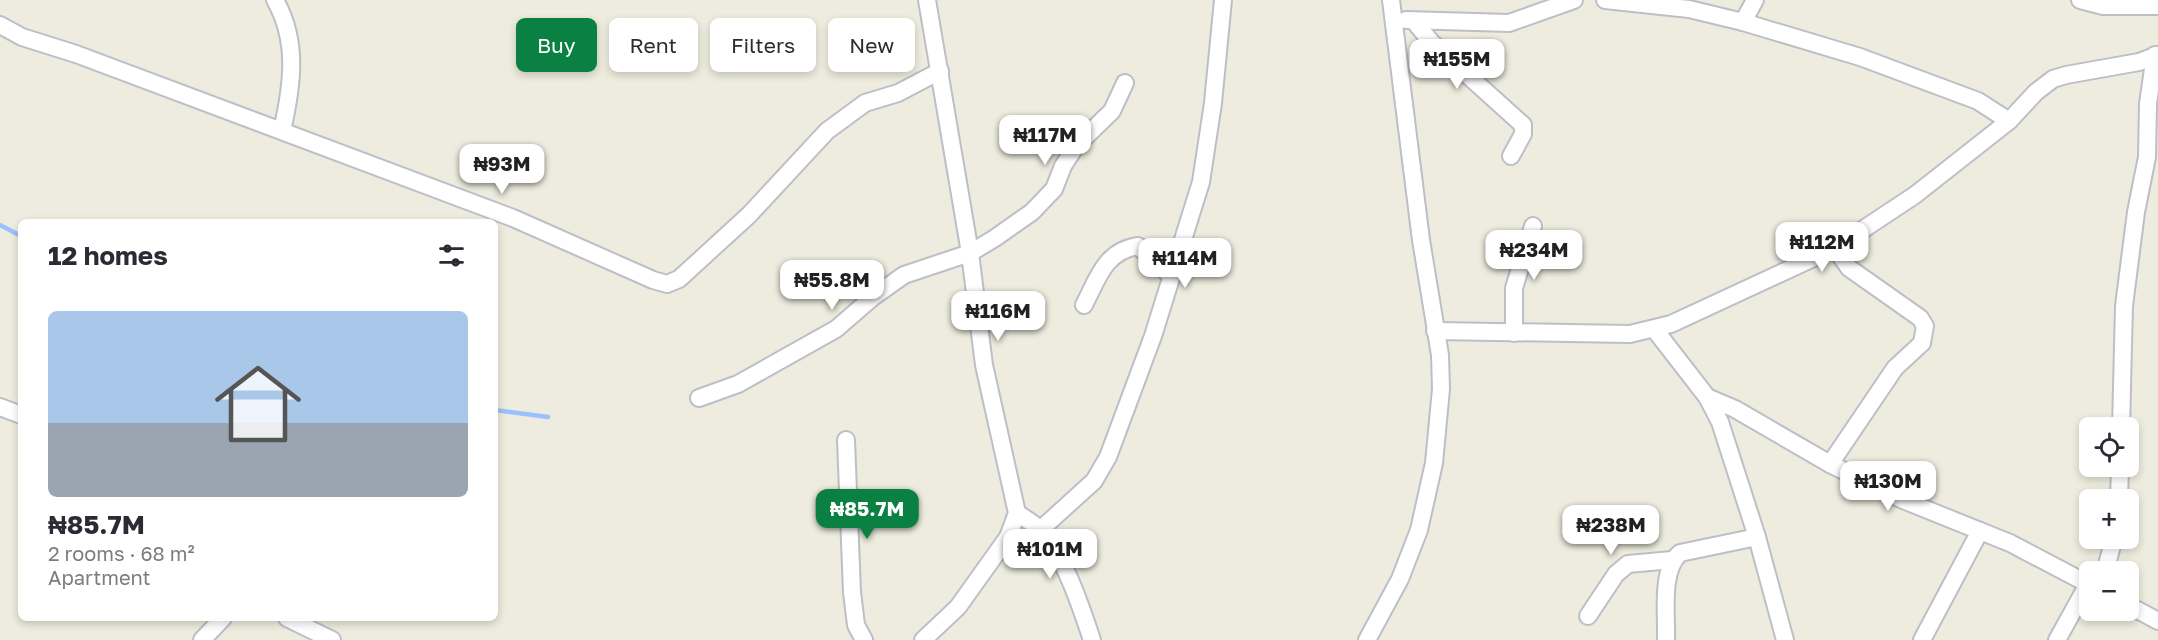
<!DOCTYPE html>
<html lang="en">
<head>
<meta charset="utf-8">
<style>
  :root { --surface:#fff; --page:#f7f7f7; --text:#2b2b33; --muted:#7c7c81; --line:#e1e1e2; --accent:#0b8043 }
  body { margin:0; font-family:"Golos Text",sans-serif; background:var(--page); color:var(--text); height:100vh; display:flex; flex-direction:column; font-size:22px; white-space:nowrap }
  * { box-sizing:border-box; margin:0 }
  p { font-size:20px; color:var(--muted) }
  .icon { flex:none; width:33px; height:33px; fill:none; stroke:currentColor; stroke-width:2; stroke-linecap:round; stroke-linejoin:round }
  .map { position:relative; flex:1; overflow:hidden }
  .panel { position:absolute; left:18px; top:219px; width:480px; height:402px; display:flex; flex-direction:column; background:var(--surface); border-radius:9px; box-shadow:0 3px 9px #0003 }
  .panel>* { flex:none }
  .top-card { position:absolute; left:516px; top:18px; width:570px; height:54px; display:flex; gap:12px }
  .buttons { position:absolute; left:2079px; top:417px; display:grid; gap:12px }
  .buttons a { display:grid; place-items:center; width:60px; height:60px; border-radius:9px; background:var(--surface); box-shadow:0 3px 9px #0003; font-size:30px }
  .price { position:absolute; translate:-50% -51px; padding:0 14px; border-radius:12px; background:#fff; color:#222; font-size:20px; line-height:39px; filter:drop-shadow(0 2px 3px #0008) }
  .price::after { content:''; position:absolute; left:50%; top:36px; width:18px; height:14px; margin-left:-9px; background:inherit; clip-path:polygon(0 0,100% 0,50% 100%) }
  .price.on { background:var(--accent); color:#fff }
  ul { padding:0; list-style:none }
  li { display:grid; align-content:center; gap:12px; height:318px; padding:0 30px }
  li+li { border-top:2px solid var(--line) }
  li span { display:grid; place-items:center; height:186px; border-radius:9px; color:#555 }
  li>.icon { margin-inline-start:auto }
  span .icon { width:108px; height:108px; fill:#fffc; stroke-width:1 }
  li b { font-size:26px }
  h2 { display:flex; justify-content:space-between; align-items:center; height:72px; padding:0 30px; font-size:26px }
  .chip { padding:0 21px; border-radius:9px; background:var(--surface); box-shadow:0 3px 9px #0003; font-size:21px; line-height:54px }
  .chip.on { background:var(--accent); color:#fff }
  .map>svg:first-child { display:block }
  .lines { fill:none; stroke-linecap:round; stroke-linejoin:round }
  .stream { stroke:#9bc0ff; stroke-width:4.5 }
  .minor-casing { stroke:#bdbfc7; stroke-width:20 }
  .minor { stroke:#fff; stroke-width:16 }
</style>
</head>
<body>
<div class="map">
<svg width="2158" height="640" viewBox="0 0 2158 640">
  <rect width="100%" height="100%" fill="#edecde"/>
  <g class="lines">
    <!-- stream -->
    <g class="stream">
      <polyline points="0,225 21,236"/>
      <polyline points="495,410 548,417"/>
    </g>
    <!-- minor casing -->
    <g class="minor-casing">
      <g id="minor">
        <path d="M 275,0 C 299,42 292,86 282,131"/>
        <polyline points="1605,0 1689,9 1743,22 1860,57 1978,101 2009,121"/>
        <polyline points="2080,0 2103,6 2158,6"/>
        <polyline points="1406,20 1509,23 1574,0"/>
        <polyline points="1414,21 1432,43 1523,125 1523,134 1511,156"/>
        <polyline points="1743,22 1755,0"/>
        <polyline points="0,25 22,37 76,54 513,218 653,280 667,284 679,279 749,215 827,131 865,103 898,93 940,71"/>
        <path d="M 1084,305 C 1098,278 1105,251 1138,246 L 1171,276"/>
        <polyline points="1655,330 1707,397 1720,422 1757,537 1785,640"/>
        <polyline points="1435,331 1630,334 1671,324 1835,248 1915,195 2009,121 2036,92 2053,79 2066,75 2139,62 2158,55"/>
        <polyline points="1514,333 1514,288 1533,226"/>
        <polyline points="1707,397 1735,409 1830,464 1903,500 2010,543 2090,585"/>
        <polyline points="699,398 738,384 836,329 873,297 904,275 970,253 995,238 1032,212 1054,189 1063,166 1076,146 1112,111 1125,83"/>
        <polyline points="0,407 21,415"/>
        <polyline points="2121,428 2124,306 2136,212 2147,157 2148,104 2155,55"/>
        <polyline points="846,440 852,592 856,625 864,640"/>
        <polyline points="1830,464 1895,368 1922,343 1925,326 1920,318 1849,268 1835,248"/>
        <polyline points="2119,500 2120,466"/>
        <path d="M 1017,513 C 1024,518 1034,523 1040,530 C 1064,555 1081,607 1092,640"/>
        <polyline points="1040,530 1094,481 1108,457 1153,336 1201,182 1213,103 1223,0"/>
        <polyline points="2105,572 2114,538"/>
        <polyline points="2128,605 2158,621"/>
        <polyline points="1588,616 1616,574 1628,564 1672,560"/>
        <polyline points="287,618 332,640"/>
        <polyline points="202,640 223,618"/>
        <polyline points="923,640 958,607 1008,537 1017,513 984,365 970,253 927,0"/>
        <polyline points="1367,640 1400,579 1419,530 1434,463 1441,389 1440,355 1421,240 1391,0"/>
        <path d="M 1666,640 C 1667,614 1660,571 1680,553 L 1757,537"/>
        <polyline points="1922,640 1980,531"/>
        <polyline points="2057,640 2088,584"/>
      </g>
    </g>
    <!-- minor -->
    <use href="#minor" class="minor"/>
  </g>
</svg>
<div class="buttons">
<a><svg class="icon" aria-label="locate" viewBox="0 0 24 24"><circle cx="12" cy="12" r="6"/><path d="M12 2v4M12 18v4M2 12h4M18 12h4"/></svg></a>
<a>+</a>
<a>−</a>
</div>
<b class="price" style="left:1457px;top:90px">₦155M</b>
<b class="price" style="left:1045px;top:166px">₦117M</b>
<b class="price" style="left:502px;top:195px">₦93M</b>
<b class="price" style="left:1822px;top:273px">₦112M</b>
<b class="price" style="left:1534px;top:281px">₦234M</b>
<b class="price" style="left:1185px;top:289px">₦114M</b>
<b class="price" style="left:832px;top:311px">₦55.8M</b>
<b class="price" style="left:998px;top:342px">₦116M</b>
<b class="price" style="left:1888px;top:512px">₦130M</b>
<b class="price on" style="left:867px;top:540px">₦85.7M</b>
<b class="price" style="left:1611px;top:556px">₦238M</b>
<b class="price" style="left:1050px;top:580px">₦101M</b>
<div class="top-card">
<a class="chip on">Buy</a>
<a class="chip">Rent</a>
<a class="chip">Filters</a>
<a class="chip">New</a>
</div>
<section class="panel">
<h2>12 homes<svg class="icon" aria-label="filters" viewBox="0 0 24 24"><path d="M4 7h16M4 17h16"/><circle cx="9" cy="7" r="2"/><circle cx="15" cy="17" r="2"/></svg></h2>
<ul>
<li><span style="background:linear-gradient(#a9c7e8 60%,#9aa5b1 0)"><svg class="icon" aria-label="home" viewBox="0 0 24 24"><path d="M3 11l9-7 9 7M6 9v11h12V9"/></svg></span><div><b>₦85.7M</b><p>2 rooms · 68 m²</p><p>Apartment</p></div></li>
</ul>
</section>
</div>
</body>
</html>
